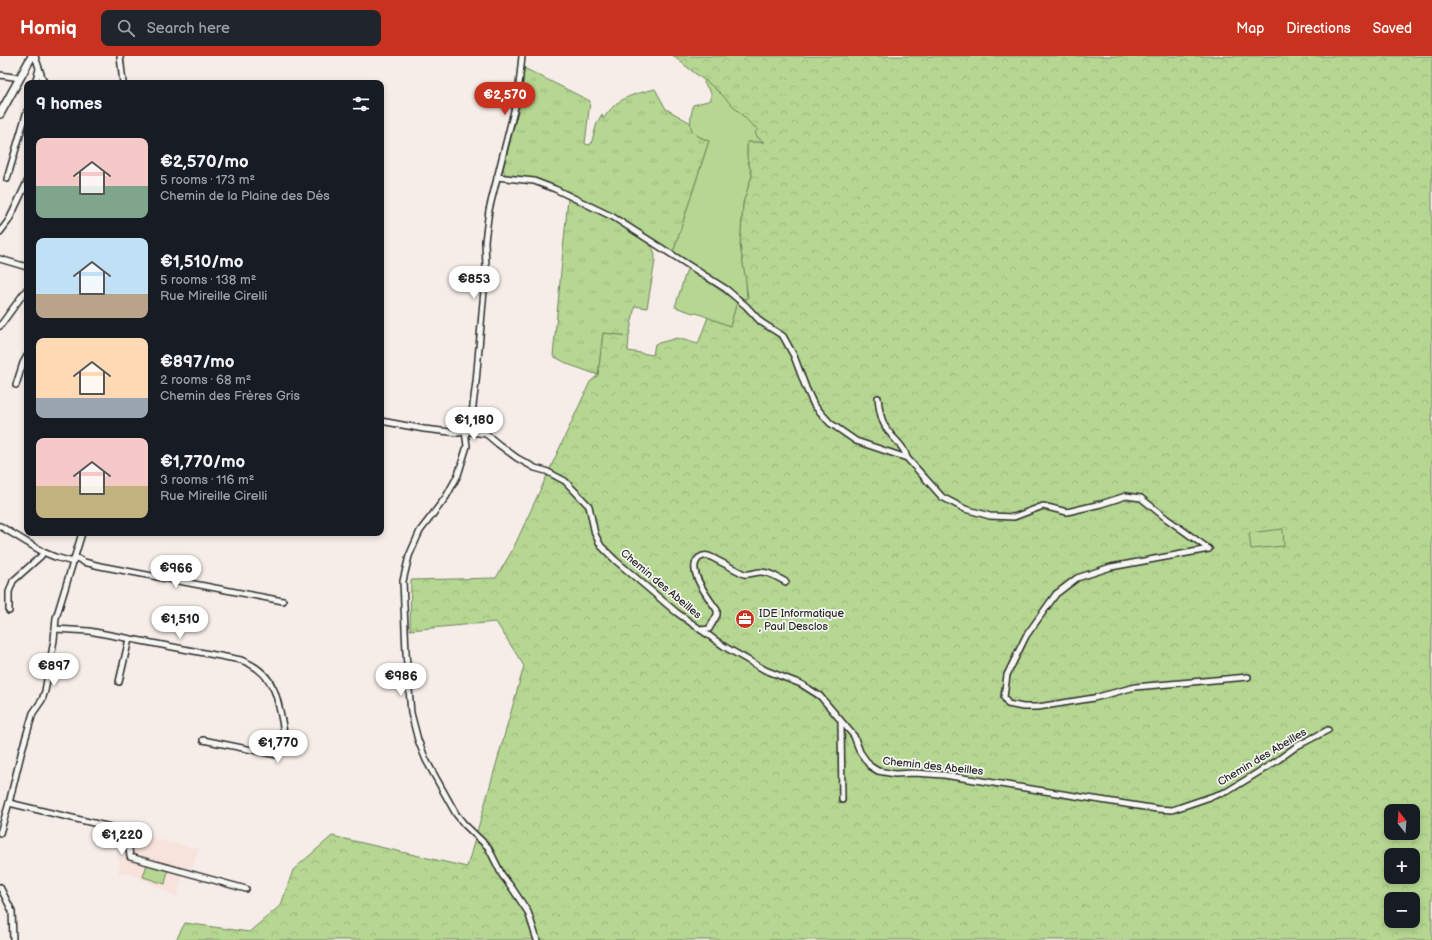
<!DOCTYPE html>
<html lang="en">
<head>
<meta charset="utf-8">
<style>
  :root { --surface:#171b24; --page:#20242c; --text:#f1f3f6; --muted:#9ea1a6; --accent:#c8321e }
  body { margin:0; font-family:"Balsamiq Sans",sans-serif; background:var(--page); color:var(--text); height:100vh; display:flex; flex-direction:column; font-size:15px; white-space:nowrap }
  * { box-sizing:border-box; margin:0 }
  p { font-size:13px; color:var(--muted) }
  .icon { flex:none; width:22px; height:22px; fill:none; stroke:currentColor; stroke-width:2; stroke-linecap:round; stroke-linejoin:round }
  .map { position:relative; flex:1; overflow:hidden }
  .sheet { position:absolute; left:24px; top:24px; width:360px; height:456px; display:flex; flex-direction:column; background:var(--surface); border-radius:8px; box-shadow:0 2px 6px #0003 }
  .sheet>* { flex:none }
  .needle { width:26px; rotate:343deg }
  .fabs { position:absolute; left:1384px; top:748px; display:grid; gap:8px }
  .fabs a { display:grid; place-items:center; width:36px; height:36px; border-radius:8px; background:var(--surface); box-shadow:0 2px 6px #0003; font-size:20px }
  .price { position:absolute; translate:-50% -34px; padding:0 9px; border-radius:14px; background:#fff; color:#222; font-size:13px; line-height:26px; filter:drop-shadow(0 1px 2px #0008) }
  .price::after { content:''; position:absolute; left:50%; top:24px; width:12px; height:9px; margin-left:-6px; background:inherit; clip-path:polygon(0 0,100% 0,50% 100%) }
  .price.active { background:var(--accent); color:#fff }
  ul { padding:0; list-style:none }
  li { display:flex; align-items:center; gap:12px; height:100px; padding:0 12px }
  li span { display:grid; place-items:center; flex:none; width:112px; height:80px; border-radius:8px; color:#555 }
  li>.icon { margin-inline-start:auto }
  span .icon { width:48px; height:48px; fill:#fffc; stroke-width:1 }
  li b { font-size:17px }
  h2 { display:flex; justify-content:space-between; align-items:center; height:48px; padding:0 12px; font-size:17px }
  header { display:flex; align-items:center; gap:24px; box-sizing:border-box; height:56px; padding:0 20px; background:var(--accent); color:#fff }
  header strong { font-size:19px }
  nav { display:flex; gap:22px; margin-inline-start:auto; font-size:14px }
  .search { width:280px; height:36px; background:var(--page); display:flex; align-items:center; gap:10px; box-sizing:border-box; padding:0 14px; border-radius:8px; color:var(--muted); font-size:15px }
  .map>svg:first-child { display:block }
  .built { fill:#f7e2dc }
  .grass { fill:url(#grass-tufts); stroke:#70815e }
  .forest { fill:url(#forest-crowns); stroke:#70815e; fill-rule:evenodd }
  .garden { fill:#b5d791; stroke:#70815e }
  .lines { fill:none; stroke-linecap:round; stroke-linejoin:round }
  .minor-casing { stroke:#2b2b2b; stroke-width:8 }
  .secondary-casing { stroke:#2b2b2b; stroke-width:10 }
  .minor { stroke:#f6f6f2; stroke-width:5 }
  .secondary { stroke:#f6f6f2; stroke-width:7 }
  .labels { text-anchor:middle; dominant-baseline:central; stroke-width:3.5; stroke-linejoin:round; paint-order:stroke }
  .street-label { font-size:11px; fill:#2b2b2b; stroke:#f6f6f2 }
  .poi-label { font-size:11px; fill:#2b2b2b; stroke:#f6f6f2; text-anchor:start }
</style>
</head>
<body>
<header>
<strong>Homiq</strong>
<div class="search"><svg class="icon" aria-label="search" viewBox="0 0 24 24"><circle cx="10" cy="10" r="6"/><path d="M15 15l6 6"/></svg>Search here</div>
<nav><a>Map</a><a>Directions</a><a>Saved</a></nav>
</header>
<div class="map">
<svg width="1432" height="884" viewBox="0 0 1432 884">
  <defs>
    <pattern id="grass-tufts" width="24" height="20" patternUnits="userSpaceOnUse"><rect width="24" height="20" fill="#b5d791"/><path d="M3 7l-1-3M5 7V3M7 7l1-3M15 17l-1-3M17 17v-4M19 17l1-3" fill="none" stroke="#9cb97d"/></pattern>
    <pattern id="forest-crowns" width="20" height="18" patternUnits="userSpaceOnUse"><rect width="20" height="18" fill="#b5d791"/><path d="M2 6a3 3 0 1 1 6 0M12 15a3 3 0 1 1 6 0" fill="none" stroke="#9cb97d"/></pattern>
  </defs>
  <rect width="100%" height="100%" fill="#f6ede8"/>
  <filter id="ink" filterUnits="userSpaceOnUse"><feTurbulence type="fractalNoise" baseFrequency=".025" numOctaves="2"/><feDisplacementMap in="SourceGraphic" scale="8" xChannelSelector="R" yChannelSelector="G"/><feConvolveMatrix kernelMatrix="1 2 1 2 8 2 1 2 1" color-interpolation-filters="sRGB"/></filter>
  <g filter="url(#ink)">
    <!-- built -->
    <polygon class="built" points="128,777 199,793 189,819 183,817 177,841 132,818 119,818 119,805"/>
    <!-- grass -->
    <g class="grass">
      <path d="M 524,12 L 590,45 L 585,88 L 590,89 L 591,88 L 597,67 L 602,58 L 603,63 C 618,41 631,39 655,33 L 666,53 L 691,67 C 691,79 700,81 709,85 L 673,197 L 622,163 L 557,131 L 536,124 L 508,120 L 505,118 L 503,113 L 520,48 Z"/>
      <path d="M 568,142 L 613,163 L 613,165 C 626,171 641,180 651,190 C 655,194 655,200 655,205 L 647,252 L 635,250 L 629,280 L 603,277 L 598,319 L 570,309 L 553,300 Z"/>
    </g>
    <!-- forest -->
    <path class="forest" d="M 673,0 L 1432,0 L 1432,884 L 176,884 L 185,867 L 249,876 L 281,849 L 293,814 L 332,780 L 467,811 L 524,610 L 496,566 L 410,574 L 411,524 L 496,522 L 513,493 L 590,326 L 598,319 L 603,277 L 629,280 L 628,295 L 653,299 L 655,288 L 677,282 L 698,288 L 708,261 L 730,270 L 737,246 L 747,243 L 748,241 L 740,189 L 743,147 L 752,119 L 747,102 L 747,86 L 763,86 L 758,82 L 754,77 L 757,73 L 752,69 L 719,36 ZM 1391,755 L 1413,755 L 1413,777 L 1391,777 ZM 1391,799 L 1413,799 L 1413,821 L 1391,821 ZM 1391,843 L 1413,843 L 1413,865 L 1391,865 Z"/>
    <!-- garden -->
    <g class="garden">
      <path d="M 705,24 L 719,36 L 752,69 L 758,73 L 755,77 L 758,82 L 764,86 L 747,86 L 747,102 L 752,119 L 743,147 L 740,189 L 746,226 L 747,243 L 744,243 L 673,197 L 709,85 C 705,83 699,81 695,78 C 687,72 692,57 693,49 L 711,44 L 711,37 L 704,27 Z"/>
      <polygon points="687,213 701,221 737,246 730,270 694,256 693,257 675,251"/>
      <polygon points="1283,473 1284,490 1251,493 1249,477"/>
      <polygon points="147,808 168,814 165,828 143,821"/>
    </g>
    <g class="lines">
      <!-- minor casing -->
      <g class="minor-casing">
        <g id="minor">
          <polyline points="35,0 44,27"/>
          <polyline points="120,0 123,27"/>
          <polyline points="0,19 20,22"/>
          <polyline points="35,27 39,13"/>
          <polyline points="497,121 534,125 555,133 613,161 726,233 746,250 761,266 783,280 794,300 806,332 814,349 830,367 856,385 907,402 942,441 965,453 990,460 1014,461 1043,450 1067,456 1101,448 1126,440 1141,442 1167,463 1209,493 1111,511 1077,522 1056,538 1026,580 1007,619 1004,641 1008,648 1023,651 1038,651 1094,642 1135,631 1248,621"/>
          <polyline points="7,123 27,55"/>
          <polyline points="0,176 9,164 27,126"/>
          <polyline points="0,203 27,211"/>
          <polyline points="0,270 27,233"/>
          <polyline points="16,329 23,307 27,300"/>
          <path d="M 878,342 C 879,351 880,362 885,370 C 891,382 904,388 907,402"/>
          <polyline points="381,365 424,373 459,377 465,375 486,378"/>
          <polyline points="471,365 498,388 517,402 535,412 546,415 565,425 589,450 595,478 601,490 615,504 676,556 725,591 765,614 801,628 820,640 854,680 860,696 870,710 878,715 895,718 914,717 944,719 1157,753 1172,754 1228,735 1275,706 1297,690 1328,674"/>
          <polyline points="465,375 467,390 458,419 446,441 420,475 409,500 403,525 406,597 411,657 418,684 426,704 456,758 464,768 488,791 502,819 512,832 528,856 537,884"/>
          <polyline points="465,375 468,371 471,365 476,326 486,211 485,185 489,154 518,39 522,0"/>
          <polyline points="0,470 43,496 55,501 73,506"/>
          <polyline points="75,501 84,506 100,510 283,545"/>
          <polyline points="9,555 9,536 13,525 41,500 43,496"/>
          <path d="M 55,573 L 89,575 L 241,604 C 254,609 267,618 273,632 C 278,641 286,681 285,691 C 285,695 281,697 277,699 L 203,684"/>
          <path d="M 701,574 L 709,573 L 717,559 L 717,554 C 710,544 685,513 699,502 C 703,499 707,499 711,501 L 744,518 C 750,519 755,516 761,516 C 770,516 778,522 786,526"/>
          <polyline points="119,626 129,583"/>
          <polyline points="841,666 842,744"/>
          <polyline points="9,747 123,774 128,784 130,801 246,833"/>
          <polyline points="0,777 9,747 22,694 33,657 42,644 45,635 54,584 56,562 82,477"/>
          <polyline points="0,831 12,855 13,884"/>
        </g>
      </g>
      <!-- secondary casing -->
      <g class="secondary-casing">
        <polyline id="secondary" points="0,58 32,0"/>
      </g>
      <!-- minor -->
      <use href="#minor" class="minor"/>
      <!-- secondary -->
      <use href="#secondary" class="secondary"/>
    </g>
  </g>
  <!-- icons -->
  <defs>
    <g id="office-disc" transform="scale(1)"><circle r="9.5" fill="#c8321e" stroke="#f6f6f2"/><path d="M-6-3h4V-5.5h4V-3h4V5H-6ZM-1-4.5V-3h2v-1.5ZM-6 0V1H6V0Z" fill="#fff"/></g>
  </defs>
  <g fill-rule="evenodd">
    <use href="#office-disc" x="745" y="563"/>
  </g>
  <g class="labels">
    <!-- street labels -->
    <g class="street-label">
      <text transform="translate(661 528) rotate(40)">Chemin des Abeilles</text>
      <text transform="translate(1262 701) rotate(-31)">Chemin des Abeilles</text>
      <text transform="translate(933 710) rotate(6)">Chemin des Abeilles</text>
    </g>
    <!-- poi labels -->
    <g class="poi-label">
      <text x="759" y="557">IDE Informatique<tspan x="759" dy="13">, Paul Desclos</tspan></text>
    </g>
  </g>
</svg>
<div class="fabs">
<a><svg class="needle" viewBox="-14 -14 28 28"><path d="M0-13l5 13h-10z" fill="#e53935"/><path d="M0 13l5-13h-10z" fill="#9ea1a6"/></svg></a>
<a>+</a>
<a>−</a>
</div>
<b class="price active" style="left:505px;top:60px">€2,570</b>
<b class="price" style="left:474px;top:244px">€853</b>
<b class="price" style="left:474px;top:385px">€1,180</b>
<b class="price" style="left:176px;top:533px">€966</b>
<b class="price" style="left:180px;top:584px">€1,510</b>
<b class="price" style="left:54px;top:631px">€897</b>
<b class="price" style="left:401px;top:641px">€986</b>
<b class="price" style="left:278px;top:708px">€1,770</b>
<b class="price" style="left:122px;top:800px">€1,220</b>
<section class="sheet">
<h2>9 homes<svg class="icon" aria-label="filters" viewBox="0 0 24 24"><path d="M4 7h16M4 17h16"/><circle cx="9" cy="7" r="2"/><circle cx="15" cy="17" r="2"/></svg></h2>
<ul>
<li><span style="background:linear-gradient(#f6c9c9 60%,#7fa58c 0)"><svg class="icon" aria-label="home" viewBox="0 0 24 24"><path d="M3 11l9-7 9 7M6 9v11h12V9"/></svg></span><div><b>€2,570/mo</b><p>5 rooms · 173 m²</p><p>Chemin de la Plaine des Dés</p></div></li>
<li><span style="background:linear-gradient(#bfe0f5 70%,#b9a48a 0)"><svg class="icon" aria-label="home" viewBox="0 0 24 24"><path d="M3 11l9-7 9 7M6 9v11h12V9"/></svg></span><div><b>€1,510/mo</b><p>5 rooms · 138 m²</p><p>Rue Mireille Cirelli</p></div></li>
<li><span style="background:linear-gradient(#ffd9b3 75%,#9aa5b1 0)"><svg class="icon" aria-label="home" viewBox="0 0 24 24"><path d="M3 11l9-7 9 7M6 9v11h12V9"/></svg></span><div><b>€897/mo</b><p>2 rooms · 68 m²</p><p>Chemin des Frères Gris</p></div></li>
<li><span style="background:linear-gradient(#f6c9c9 60%,#c2b280 0)"><svg class="icon" aria-label="home" viewBox="0 0 24 24"><path d="M3 11l9-7 9 7M6 9v11h12V9"/></svg></span><div><b>€1,770/mo</b><p>3 rooms · 116 m²</p><p>Rue Mireille Cirelli</p></div></li>
</ul>
</section>
</div>
</body>
</html>
